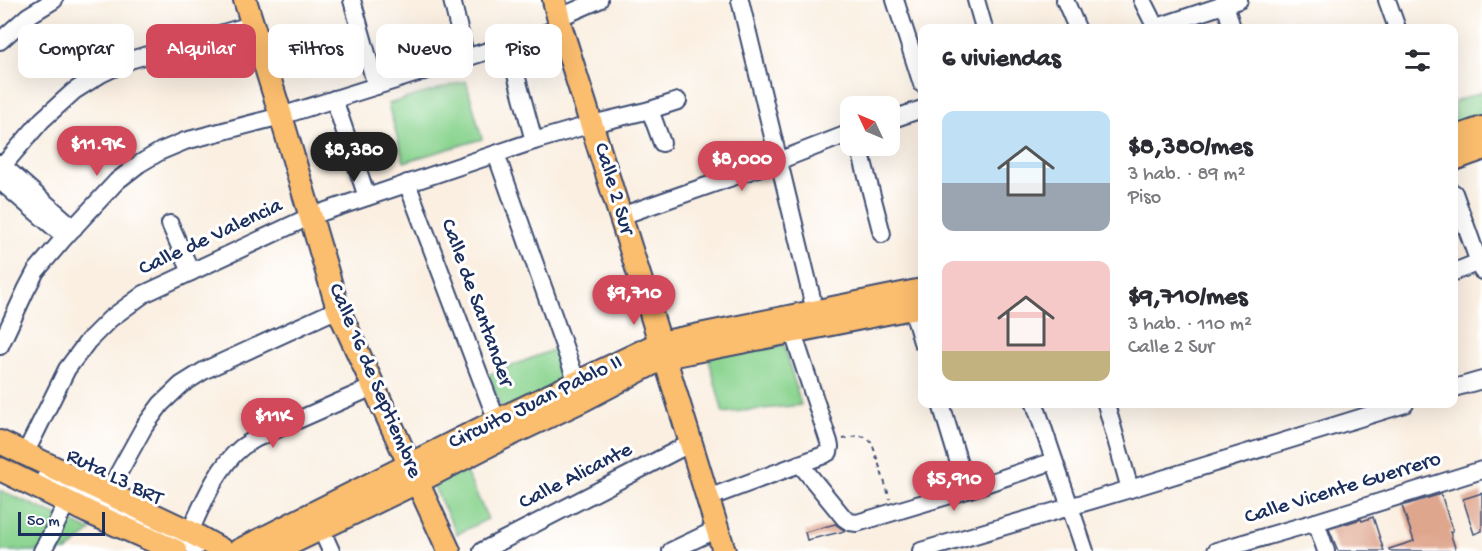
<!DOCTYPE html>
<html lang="es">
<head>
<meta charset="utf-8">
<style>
  :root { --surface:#fff; --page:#f7f7f7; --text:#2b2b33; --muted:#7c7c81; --accent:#d1495b }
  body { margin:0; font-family:"Gochi Hand",sans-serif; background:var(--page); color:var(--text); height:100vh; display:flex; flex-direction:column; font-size:22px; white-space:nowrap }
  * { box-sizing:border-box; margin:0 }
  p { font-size:20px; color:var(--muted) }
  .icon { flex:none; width:33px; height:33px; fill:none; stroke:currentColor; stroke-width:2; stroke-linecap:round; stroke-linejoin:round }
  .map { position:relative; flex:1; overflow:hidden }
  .sheet { position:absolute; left:918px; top:24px; width:540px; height:384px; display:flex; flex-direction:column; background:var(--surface); border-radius:12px; box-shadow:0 6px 24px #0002 }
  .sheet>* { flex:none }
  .banner { position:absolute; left:18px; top:24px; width:570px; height:54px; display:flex; gap:12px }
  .needle { width:39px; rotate:314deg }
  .buttons { position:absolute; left:840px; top:96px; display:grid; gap:12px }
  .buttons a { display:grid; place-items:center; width:60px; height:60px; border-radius:12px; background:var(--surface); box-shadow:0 6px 24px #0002; font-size:30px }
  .scale { position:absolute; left:18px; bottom:15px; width:87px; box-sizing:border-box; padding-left:6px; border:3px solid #1b2f5e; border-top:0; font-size:16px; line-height:21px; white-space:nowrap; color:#1b2f5e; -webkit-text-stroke:4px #fff; paint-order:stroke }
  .price { position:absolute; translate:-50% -51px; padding:0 14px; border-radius:21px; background:var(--accent); color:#fff; font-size:20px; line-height:39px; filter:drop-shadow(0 2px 3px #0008) }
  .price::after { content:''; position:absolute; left:50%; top:36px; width:18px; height:14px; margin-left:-9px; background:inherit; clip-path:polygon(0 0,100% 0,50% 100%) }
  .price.current { background:#222; color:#fff }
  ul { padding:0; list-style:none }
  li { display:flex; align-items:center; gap:18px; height:150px; padding:0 24px }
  li span { display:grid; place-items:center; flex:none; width:168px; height:120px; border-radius:12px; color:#555 }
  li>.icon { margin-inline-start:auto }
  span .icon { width:72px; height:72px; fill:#fffc; stroke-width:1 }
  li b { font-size:26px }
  h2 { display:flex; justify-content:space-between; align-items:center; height:72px; padding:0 24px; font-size:26px }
  .chip { padding:0 21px; border-radius:12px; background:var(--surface); box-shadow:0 6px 24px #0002; font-size:21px; line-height:54px }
  .chip.current { background:var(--accent); color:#fff }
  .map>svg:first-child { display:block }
  .green { fill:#8bd490; stroke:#538277; stroke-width:1.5 }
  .building { fill:#dfa68e }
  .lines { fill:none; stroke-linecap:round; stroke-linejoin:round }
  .minor-casing { stroke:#3c4c72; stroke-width:20 }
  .major-casing { stroke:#3c4c72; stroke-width:26 }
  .path { stroke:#3c4c72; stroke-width:2; stroke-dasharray:4.5 4.5; stroke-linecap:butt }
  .minor { stroke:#fff; stroke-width:16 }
  .major { stroke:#fbbd6e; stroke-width:22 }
  .labels { text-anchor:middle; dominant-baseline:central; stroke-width:6; stroke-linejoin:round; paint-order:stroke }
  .street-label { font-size:22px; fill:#1b2f5e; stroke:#fff }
</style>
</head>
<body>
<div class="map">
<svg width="1482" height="551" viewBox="0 0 1482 551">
  <rect width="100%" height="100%" fill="#fff"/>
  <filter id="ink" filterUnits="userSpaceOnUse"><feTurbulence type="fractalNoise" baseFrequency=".0167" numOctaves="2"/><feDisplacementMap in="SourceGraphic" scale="12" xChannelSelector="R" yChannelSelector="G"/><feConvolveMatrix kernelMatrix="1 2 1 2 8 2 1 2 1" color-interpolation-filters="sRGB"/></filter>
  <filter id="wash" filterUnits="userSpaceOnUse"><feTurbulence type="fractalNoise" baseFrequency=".008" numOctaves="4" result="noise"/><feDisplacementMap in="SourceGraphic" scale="24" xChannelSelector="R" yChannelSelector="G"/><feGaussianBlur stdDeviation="1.35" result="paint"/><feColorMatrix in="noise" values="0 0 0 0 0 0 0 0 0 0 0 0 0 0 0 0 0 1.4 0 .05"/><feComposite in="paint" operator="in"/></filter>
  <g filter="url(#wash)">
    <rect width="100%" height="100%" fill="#faefe1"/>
    <!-- green -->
    <g class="green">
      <polygon points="466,81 482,139 404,162 388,104"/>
      <polygon points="1482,92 1482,123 1454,132 1454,102"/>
      <polygon points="784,345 801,405 723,413 708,356"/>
      <polygon points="555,349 571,381 504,414 488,375"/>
      <polygon points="464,468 488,519 457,534 432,483"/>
      <polygon points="0,490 91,531 67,551 0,551"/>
    </g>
    <g id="blocks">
      <!-- building -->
      <g class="building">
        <polygon points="1482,493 1482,531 1474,534 1463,499"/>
        <polygon points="1441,494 1453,531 1450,532 1456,551 1390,551 1389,549 1414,541 1402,506"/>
        <polygon points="1373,517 1384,551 1338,551 1329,529 1361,519 1362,521"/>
        <polygon points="835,524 845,531 807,540 805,532"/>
      </g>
    </g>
  </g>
  <g filter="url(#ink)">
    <use href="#blocks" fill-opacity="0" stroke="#3c4c72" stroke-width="1.5"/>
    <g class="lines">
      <!-- minor casing -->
      <g class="minor-casing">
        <g id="minor">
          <polyline points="352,0 376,86"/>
          <polyline points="452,0 466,58"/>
          <polyline points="740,0 815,311"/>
          <polyline points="895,0 922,84"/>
          <polyline points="976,0 984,28"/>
          <polyline points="1065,0 1077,28"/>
          <polyline points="1142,0 1156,28"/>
          <polyline points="1224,0 1232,28"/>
          <polyline points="1387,0 1397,28"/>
          <polyline points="558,18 599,0"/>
          <polyline points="1154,28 1239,0"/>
          <polyline points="0,41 28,16 54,0"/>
          <polyline points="508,45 534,141"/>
          <polyline points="334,99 367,197"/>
          <polyline points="890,120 922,109"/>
          <polyline points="662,143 650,110 678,101"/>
          <polyline points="859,146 882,234"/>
          <polyline points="496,154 581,394"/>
          <polyline points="0,163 74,228"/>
          <polyline points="0,169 42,120 74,91 101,74 130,60 254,24"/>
          <polyline points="0,181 65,237"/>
          <polyline points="407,183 500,429"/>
          <polyline points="1454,193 1482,271"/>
          <polyline points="621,216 778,161 850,133"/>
          <polyline points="170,224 191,272"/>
          <polyline points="1454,272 1479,262"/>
          <polyline points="912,308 922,342"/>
          <polyline points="0,346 26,290 36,271 65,237 117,181 139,164 161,151 185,141 281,116 561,28"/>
          <polyline points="1454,388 1482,380"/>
          <polyline points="941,404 967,490"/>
          <polyline points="1035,404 1085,551"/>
          <polyline points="1106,404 1130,489"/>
          <polyline points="25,454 67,369 88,341 110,319 144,294 311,216 534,141 592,124 650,110"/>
          <polyline points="800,464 844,518 850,522 857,523 967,490 1054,461"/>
          <polyline points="44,479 196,547"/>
          <polyline points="108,492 144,427 161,404 181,385 205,370 338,309"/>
          <polyline points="708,498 824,455 829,452 830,447 829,442 793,333"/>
          <polyline points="1316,522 1326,551"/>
          <polyline points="321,529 331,551"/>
          <path d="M 186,540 C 200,511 215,469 241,448 C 246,444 252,441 257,438 L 373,387"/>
          <polyline points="42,551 51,535 62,512"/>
          <polyline points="482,551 691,443"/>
          <polyline points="671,551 717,529"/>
          <polyline points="921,551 1130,489 1405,404"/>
          <polyline points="1216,551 1316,522 1482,470"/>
        </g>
      </g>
      <!-- major casing -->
      <g class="major-casing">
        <g id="major">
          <polyline points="245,0 281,116 338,309 449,551"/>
          <polyline points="554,0 561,28 646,297 724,551"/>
          <polyline points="1454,138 1482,128"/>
          <polyline points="1454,159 1482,149"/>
          <polyline points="0,442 190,532 224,551"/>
          <polyline points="0,469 88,512 176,551"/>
          <polyline points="238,551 496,421 660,343 922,290"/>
          <polyline points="275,551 417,482 503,438 583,400 665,357 922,306"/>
        </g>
      </g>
      <!-- path -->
      <polyline class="path" points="843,439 858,436 867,437 872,443 890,499"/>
      <!-- minor -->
      <use href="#minor" class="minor"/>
      <!-- major -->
      <use href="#major" class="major"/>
    </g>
  </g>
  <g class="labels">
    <!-- street labels -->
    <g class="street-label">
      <text transform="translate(613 189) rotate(73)">Calle 2 Sur</text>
      <text transform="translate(211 238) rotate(-25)">Calle de Valencia</text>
      <text transform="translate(476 303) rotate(70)">Calle de Santander</text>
      <text transform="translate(374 381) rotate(67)">Calle 16 de Septiembre</text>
      <text transform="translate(536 403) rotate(-26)">Circuito Juan Pablo II</text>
      <text transform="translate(576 477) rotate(-27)">Calle Alicante</text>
      <text transform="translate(114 478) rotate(26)">Ruta L3 BRT</text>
      <text transform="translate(1343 489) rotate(-17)">Calle Vicente Guerrero</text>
    </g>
  </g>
</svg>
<div class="buttons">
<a><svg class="needle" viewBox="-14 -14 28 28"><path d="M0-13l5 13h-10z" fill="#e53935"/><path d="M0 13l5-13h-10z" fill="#7c7c81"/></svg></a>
</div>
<div class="scale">50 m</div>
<b class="price" style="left:97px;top:177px">$11.9K</b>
<b class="price current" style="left:354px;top:183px">$8,380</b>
<b class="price" style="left:742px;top:192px">$8,000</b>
<b class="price" style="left:634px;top:326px">$9,710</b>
<b class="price" style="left:273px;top:449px">$11K</b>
<b class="price" style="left:954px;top:512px">$5,910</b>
<div class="banner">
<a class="chip">Comprar</a>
<a class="chip current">Alquilar</a>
<a class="chip">Filtros</a>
<a class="chip">Nuevo</a>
<a class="chip">Piso</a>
</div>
<section class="sheet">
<h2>6 viviendas<svg class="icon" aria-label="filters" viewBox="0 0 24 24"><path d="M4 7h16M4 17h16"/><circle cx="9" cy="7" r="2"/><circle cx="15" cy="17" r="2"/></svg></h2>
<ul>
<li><span style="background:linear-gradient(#bfe0f5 60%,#9aa5b1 0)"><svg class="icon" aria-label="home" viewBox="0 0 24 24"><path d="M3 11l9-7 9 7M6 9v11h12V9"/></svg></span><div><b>$8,380/mes</b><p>3 hab. · 89 m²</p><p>Piso</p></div></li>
<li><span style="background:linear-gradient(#f6c9c9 75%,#c2b280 0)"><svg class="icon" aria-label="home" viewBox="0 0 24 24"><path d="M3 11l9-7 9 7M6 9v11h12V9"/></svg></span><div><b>$9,710/mes</b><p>3 hab. · 110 m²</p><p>Calle 2 Sur</p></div></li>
</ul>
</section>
</div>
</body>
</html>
